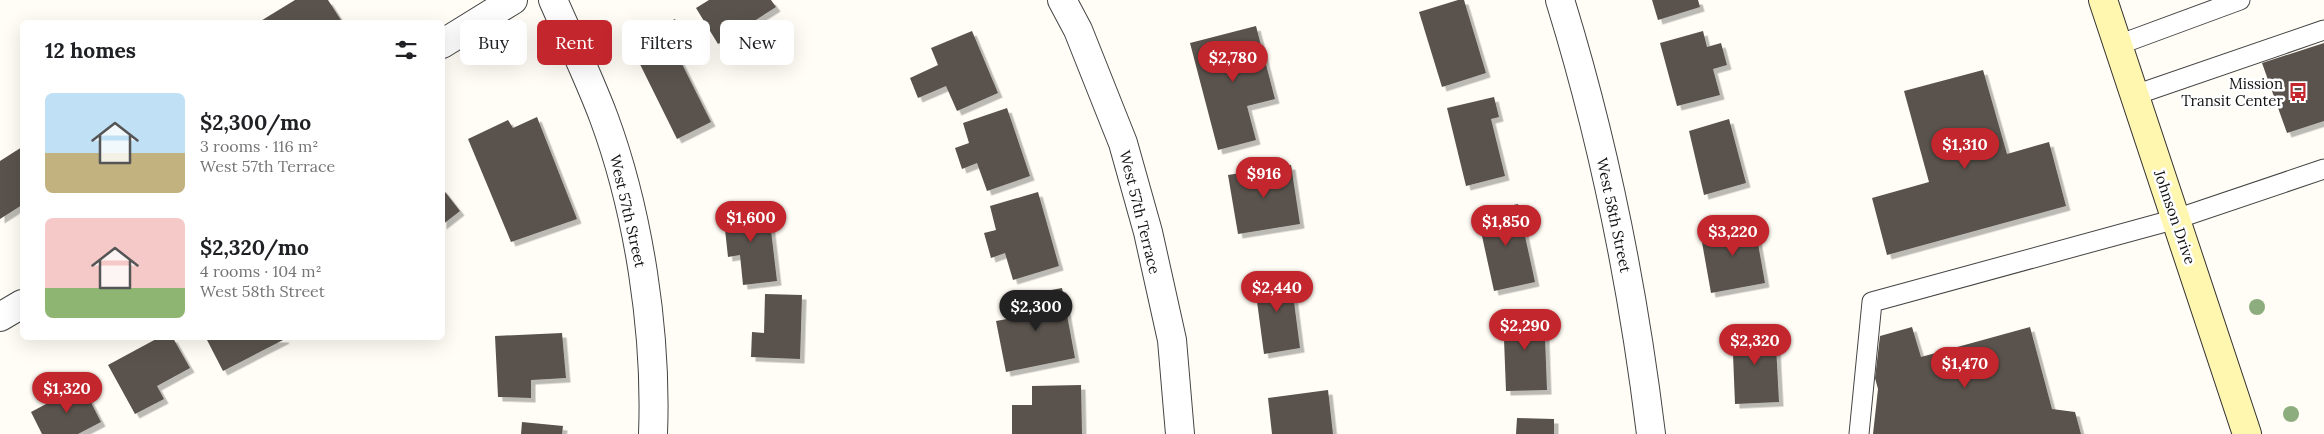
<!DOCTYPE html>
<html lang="en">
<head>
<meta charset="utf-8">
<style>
  :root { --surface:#fff; --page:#f2f2f2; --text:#202124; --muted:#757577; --accent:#c4262e }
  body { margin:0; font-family:Lora,serif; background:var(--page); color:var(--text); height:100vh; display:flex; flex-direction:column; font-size:19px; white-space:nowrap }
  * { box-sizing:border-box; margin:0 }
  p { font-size:16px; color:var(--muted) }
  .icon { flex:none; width:28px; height:28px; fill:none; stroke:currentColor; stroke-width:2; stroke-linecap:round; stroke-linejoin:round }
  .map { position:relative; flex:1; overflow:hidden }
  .details { position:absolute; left:20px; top:20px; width:425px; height:320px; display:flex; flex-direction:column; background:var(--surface); border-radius:8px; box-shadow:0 5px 20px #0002 }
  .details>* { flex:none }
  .guide { position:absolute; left:460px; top:20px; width:475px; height:45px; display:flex; gap:10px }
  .price { position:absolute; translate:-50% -42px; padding:0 11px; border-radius:18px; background:var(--accent); color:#fff; font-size:16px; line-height:32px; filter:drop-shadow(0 1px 2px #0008) }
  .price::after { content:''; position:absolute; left:50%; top:30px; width:15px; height:11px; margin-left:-8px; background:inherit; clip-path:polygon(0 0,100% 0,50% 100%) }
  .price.on { background:#222; color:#fff }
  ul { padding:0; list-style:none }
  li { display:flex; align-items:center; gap:15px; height:125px; padding:0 25px }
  li span { display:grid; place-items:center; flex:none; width:140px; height:100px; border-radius:8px; color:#555 }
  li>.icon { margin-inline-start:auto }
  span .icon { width:60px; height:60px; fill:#fffc; stroke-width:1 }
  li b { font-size:21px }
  h2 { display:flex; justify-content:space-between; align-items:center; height:60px; padding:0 25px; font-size:21px }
  .pill { padding:0 18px; border-radius:8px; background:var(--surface); box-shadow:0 5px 20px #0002; font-size:18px; line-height:45px }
  .pill.on { background:var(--accent); color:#fff }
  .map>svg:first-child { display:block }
  .building { fill:#5a524d; filter:url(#shadow) }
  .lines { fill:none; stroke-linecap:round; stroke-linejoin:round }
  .service-casing { stroke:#444; stroke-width:21 }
  .minor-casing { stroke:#444; stroke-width:30 }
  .secondary-casing { stroke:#333; stroke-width:30 }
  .service { stroke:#fff; stroke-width:19 }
  .minor { stroke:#fff; stroke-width:28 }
  .secondary { stroke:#fff6b0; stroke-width:28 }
  .tree { fill:#8dad7f }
  .labels { text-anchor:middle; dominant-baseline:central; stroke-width:5; stroke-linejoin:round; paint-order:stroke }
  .poi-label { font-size:15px; fill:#111; stroke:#fff; text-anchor:end }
  .street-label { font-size:15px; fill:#111; stroke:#fff }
</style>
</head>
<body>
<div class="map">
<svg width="2324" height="434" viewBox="0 0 2324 434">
  <defs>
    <filter id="shadow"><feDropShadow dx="4.5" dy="4.5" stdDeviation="0" flood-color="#0004"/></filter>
  </defs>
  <rect width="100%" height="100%" fill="#fffdf5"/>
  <!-- building -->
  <g class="building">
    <polygon points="295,0 328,0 341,20 337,22 259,22"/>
    <polygon points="709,0 771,0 776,7 718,44 696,8"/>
    <polygon points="1458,0 1464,0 1486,73 1442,87 1419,12"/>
    <polygon points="1652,0 1698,0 1700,7 1658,20"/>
    <polygon points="675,19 684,37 672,44 711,122 677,139 629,42"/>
    <polygon points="1256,26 1275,99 1247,106 1256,140 1218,150 1190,43"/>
    <polygon points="972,31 998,93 957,111 946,86 918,98 910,78 938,65 931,48"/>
    <polygon points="1703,31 1707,47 1721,43 1727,65 1713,69 1720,95 1677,106 1660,43"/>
    <polygon points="2324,43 2324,121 2287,133 2262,63"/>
    <polygon points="1983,70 2007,154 2049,142 2066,206 1887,255 1872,198 1929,182 1904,91"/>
    <polygon points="1494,97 1499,117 1491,119 1505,176 1466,186 1447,108"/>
    <polygon points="1007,108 1030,176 987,191 977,163 962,169 955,148 969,143 963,123"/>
    <polygon points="537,117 577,219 511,242 468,139 508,120 513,128"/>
    <polygon points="1729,119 1746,183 1704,195 1689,131"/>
    <polygon points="22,147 22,205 0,219 0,161"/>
    <polygon points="1291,165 1300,224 1238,234 1228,175"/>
    <polygon points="442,188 460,211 442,225"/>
    <polygon points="1038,192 1059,266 1013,280 1005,253 991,258 984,233 996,230 990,206"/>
    <polygon points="1518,204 1535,282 1494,291 1477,213"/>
    <polygon points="768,205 777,281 743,285 740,255 728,257 723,211"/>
    <polygon points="1754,221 1765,283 1711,293 1700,231"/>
    <polygon points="1290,271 1300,348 1264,354 1254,279"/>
    <polygon points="1062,288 1075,358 1006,372 996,321 1018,317 1014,297"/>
    <polygon points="765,294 802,295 800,359 751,357 752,332 764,333"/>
    <polygon points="1544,311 1547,390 1506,391 1503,313"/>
    <polygon points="1775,327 1779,402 1735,404 1732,329"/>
    <polygon points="1912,327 1921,357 2030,327 2052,409 2075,412 2081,434 1873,434 1878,389 1875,378 1880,336"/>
    <polygon points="562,333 566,378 531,380 531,398 498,397 495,336"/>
    <polygon points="158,338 173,338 190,368 157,386 164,399 135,414 108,365"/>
    <polygon points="206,338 284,338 285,339 223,371"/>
    <polygon points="82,385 101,422 78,434 42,434 31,412"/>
    <polygon points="1081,385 1082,434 1012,434 1012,405 1032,405 1032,386"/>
    <polygon points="1328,390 1333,434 1272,434 1268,398"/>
    <polygon points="1517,418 1554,419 1554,434 1516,434"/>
    <polygon points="522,422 563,426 562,434 521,434"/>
  </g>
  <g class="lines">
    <!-- service casing -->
    <g class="service-casing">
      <g id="service">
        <polyline points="2118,45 2240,0"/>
        <polyline points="2135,95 2324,30"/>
        <polyline points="1859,434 1872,302 2176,219 2324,169"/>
      </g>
    </g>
    <!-- minor casing -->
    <g class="minor-casing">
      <g id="minor">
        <path d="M 553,0 C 570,39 589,78 604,118 C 639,213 657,333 653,434"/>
        <polyline points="1062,0 1078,30 1123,143 1148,232 1172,340 1180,434"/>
        <path d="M 1560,0 C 1604,142 1633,287 1651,434"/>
        <polyline points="442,44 513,0"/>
        <polyline points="0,317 22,304"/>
      </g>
    </g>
    <!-- secondary casing -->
    <g class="secondary-casing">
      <polyline id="secondary" points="2103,0 2247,434"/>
    </g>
    <!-- service -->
    <use href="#service" class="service"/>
    <!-- minor -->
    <use href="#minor" class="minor"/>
    <!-- secondary -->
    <use href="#secondary" class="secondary"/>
  </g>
  <!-- trees -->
  <g class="tree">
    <circle cx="2257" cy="307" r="8"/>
    <circle cx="2291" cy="414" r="8"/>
  </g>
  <!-- icons -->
  <defs>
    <g id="bus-bare" transform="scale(1.5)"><path d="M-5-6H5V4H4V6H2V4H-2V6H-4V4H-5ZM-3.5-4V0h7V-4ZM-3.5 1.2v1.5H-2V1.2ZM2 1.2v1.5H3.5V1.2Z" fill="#c4262e" stroke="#fff" stroke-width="2.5" paint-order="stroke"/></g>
  </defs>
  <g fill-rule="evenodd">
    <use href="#bus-bare" x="2298" y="92"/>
  </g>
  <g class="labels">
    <!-- poi labels -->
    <g class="poi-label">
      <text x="2283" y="83">Mission<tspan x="2283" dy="17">Transit Center</tspan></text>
    </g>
    <!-- street labels -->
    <g class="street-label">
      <text transform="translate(628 211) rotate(77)">West 57th Street</text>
      <text transform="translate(1140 212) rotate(76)">West 57th Terrace</text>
      <text transform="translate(1614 215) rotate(78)">West 58th Street</text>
      <text transform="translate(2175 217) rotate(71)">Johnson Drive</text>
    </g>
  </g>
</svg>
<b class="price" style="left:1233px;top:83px">$2,780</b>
<b class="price" style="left:1965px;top:170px">$1,310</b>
<b class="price" style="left:1264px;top:199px">$916</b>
<b class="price" style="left:751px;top:243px">$1,600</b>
<b class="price" style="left:1506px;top:247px">$1,850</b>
<b class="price" style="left:1733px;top:257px">$3,220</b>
<b class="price" style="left:1277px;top:313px">$2,440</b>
<b class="price on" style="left:1036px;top:332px">$2,300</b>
<b class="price" style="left:1525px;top:351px">$2,290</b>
<b class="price" style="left:1755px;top:366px">$2,320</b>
<b class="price" style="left:1965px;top:389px">$1,470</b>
<b class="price" style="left:67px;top:414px">$1,320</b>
<div class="guide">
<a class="pill">Buy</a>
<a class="pill on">Rent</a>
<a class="pill">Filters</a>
<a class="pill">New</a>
</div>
<section class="details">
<h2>12 homes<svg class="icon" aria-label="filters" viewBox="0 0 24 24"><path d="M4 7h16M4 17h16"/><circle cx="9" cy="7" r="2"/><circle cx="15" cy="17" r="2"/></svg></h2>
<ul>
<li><span style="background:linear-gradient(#bfe0f5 60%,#c2b280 0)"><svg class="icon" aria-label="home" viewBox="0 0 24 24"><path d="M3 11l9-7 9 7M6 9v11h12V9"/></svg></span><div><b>$2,300/mo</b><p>3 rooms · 116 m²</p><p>West 57th Terrace</p></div></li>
<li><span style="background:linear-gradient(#f6c9c9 70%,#8fb573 0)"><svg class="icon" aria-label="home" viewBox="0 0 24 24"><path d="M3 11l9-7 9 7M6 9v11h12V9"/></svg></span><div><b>$2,320/mo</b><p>4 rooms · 104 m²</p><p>West 58th Street</p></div></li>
</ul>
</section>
</div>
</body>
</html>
